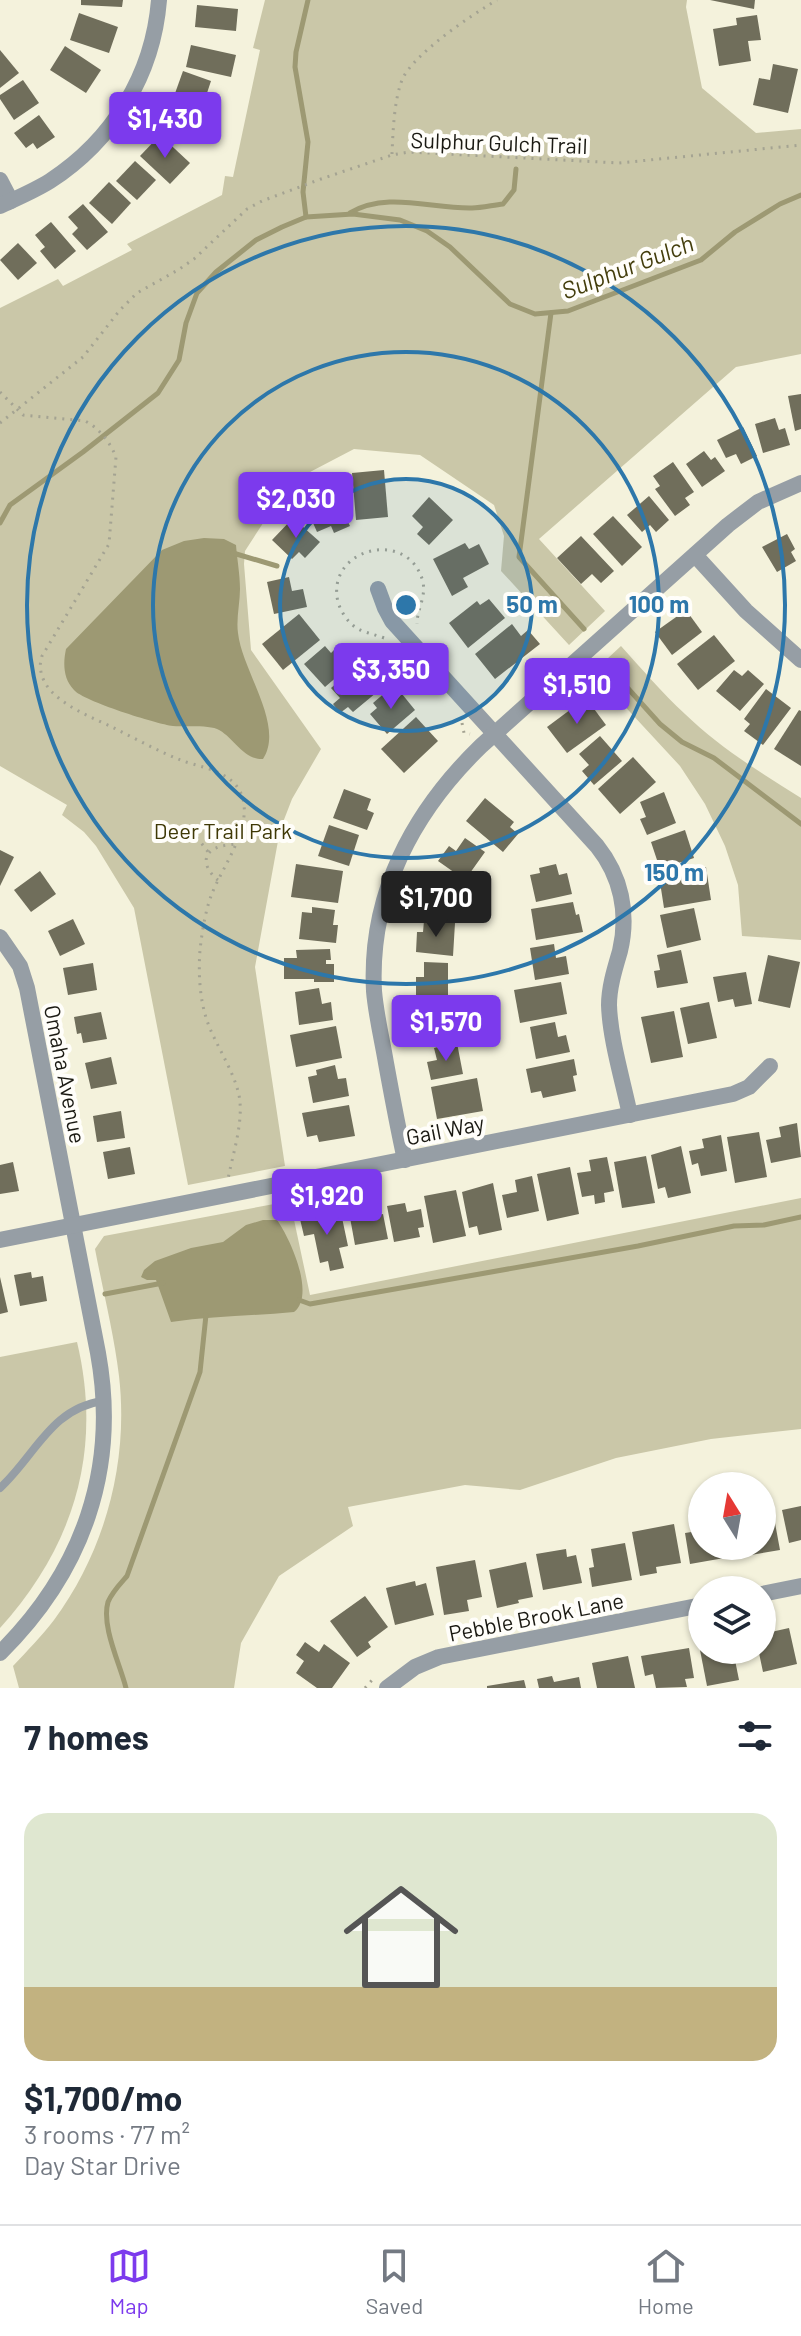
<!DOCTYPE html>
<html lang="en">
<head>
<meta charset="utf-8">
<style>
  :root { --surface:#fff; --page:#f2f2f3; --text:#1f2937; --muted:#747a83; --line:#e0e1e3; --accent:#7c3aed }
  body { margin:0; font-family:Barlow,sans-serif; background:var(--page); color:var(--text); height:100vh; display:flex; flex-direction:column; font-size:30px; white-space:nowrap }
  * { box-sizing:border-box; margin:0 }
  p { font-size:26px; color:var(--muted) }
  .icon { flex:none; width:44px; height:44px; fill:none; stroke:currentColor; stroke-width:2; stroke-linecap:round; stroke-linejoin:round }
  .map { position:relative; height:1688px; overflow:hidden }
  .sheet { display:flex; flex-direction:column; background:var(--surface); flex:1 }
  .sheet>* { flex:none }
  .needle { width:52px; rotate:349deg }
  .fabs { position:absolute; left:688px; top:1472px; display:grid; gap:16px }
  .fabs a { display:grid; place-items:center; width:88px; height:88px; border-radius:50%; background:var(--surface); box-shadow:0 2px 6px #0004; font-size:40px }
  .price { position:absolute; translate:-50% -68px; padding:0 18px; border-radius:8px; background:var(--accent); color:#fff; font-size:26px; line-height:52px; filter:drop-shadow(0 2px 4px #0008) }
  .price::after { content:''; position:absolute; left:50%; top:48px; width:24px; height:18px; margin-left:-12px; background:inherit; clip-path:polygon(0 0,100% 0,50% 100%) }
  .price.selected { background:#222; color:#fff }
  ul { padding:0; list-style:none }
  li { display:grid; align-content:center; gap:16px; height:424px; padding:0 24px }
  li span { display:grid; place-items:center; height:248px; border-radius:24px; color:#555 }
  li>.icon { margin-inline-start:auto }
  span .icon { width:144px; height:144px; fill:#fffc; stroke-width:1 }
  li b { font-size:34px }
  h2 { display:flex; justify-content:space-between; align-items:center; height:96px; padding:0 24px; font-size:34px }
  .dock { display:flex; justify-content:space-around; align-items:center; height:112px; border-top:2px solid var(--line); background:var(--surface); font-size:22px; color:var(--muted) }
  .dock a { display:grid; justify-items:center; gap:4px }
  .dock .selected { color:var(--accent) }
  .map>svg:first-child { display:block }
  .green { fill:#cac7a8 }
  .water { fill:#9d9973 }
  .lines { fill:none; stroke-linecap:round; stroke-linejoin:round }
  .stream { stroke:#9d9973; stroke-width:5 }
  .building { fill:#706e5b }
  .path { stroke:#a4a392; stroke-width:3; stroke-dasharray:2 6; stroke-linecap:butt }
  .lane { stroke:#969ea5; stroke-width:8 }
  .street { stroke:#969ea5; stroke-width:16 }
  .ring { fill:none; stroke:#2d77aa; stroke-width:4 }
  .labels { text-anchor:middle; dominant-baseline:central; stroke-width:8; stroke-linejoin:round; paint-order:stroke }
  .street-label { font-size:22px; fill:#1a1912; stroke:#fffefa }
  .park-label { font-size:22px; fill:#3f3906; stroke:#fffefa }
  .water-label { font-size:24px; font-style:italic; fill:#433d0b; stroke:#fffefa }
  .centre { fill:#2d77aa; stroke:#fffefa; stroke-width:4 }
  .ring-label { font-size:24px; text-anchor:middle; font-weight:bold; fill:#2d77aa; stroke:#fffefa; stroke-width:8; stroke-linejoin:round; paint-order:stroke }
</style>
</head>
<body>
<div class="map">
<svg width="801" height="1688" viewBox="0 0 801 1688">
  <rect width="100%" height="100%" fill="#f4f2dc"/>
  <!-- green -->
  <g class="green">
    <polygon points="265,0 687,0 686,7 702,88 756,133 801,129 801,354 736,367 539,539 605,611 569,645 501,571 504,536 494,505 420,455 354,449 289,483 245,551 244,564 251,650 321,749 292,799 280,830 255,967 285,1166 188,1185 134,908 96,846 84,832 62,815 67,805 0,766 0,308 58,279 63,286 132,250 127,244 222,195 225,176 233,177 260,50 253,48"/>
    <path d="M 621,646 C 642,669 662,693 685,714 C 719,747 761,773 801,798 L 801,940 L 742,936 L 738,885 L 725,846 L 705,804 L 680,766 L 593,672 Z"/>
    <path d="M 801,1198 L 801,1429 L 711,1439 L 616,1458 L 520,1490 L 465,1485 L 348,1507 L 353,1526 L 279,1576 L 241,1643 L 234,1688 L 19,1688 L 13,1666 C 27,1651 41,1637 54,1620 C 105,1551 129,1462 119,1376 C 114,1334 103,1291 95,1249 L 104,1236 L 290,1201 L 310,1295 Z"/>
    <path d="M 77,1342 C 103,1451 74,1546 0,1628 L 0,1357 Z"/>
  </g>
  <!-- water -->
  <g class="water">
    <path d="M 204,538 L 224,539 L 236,545 C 237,559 240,574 240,589 C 240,603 236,619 238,633 C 242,671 285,725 263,759 C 243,760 233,736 217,729 C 207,725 185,727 173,726 C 157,724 83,701 74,690 C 63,679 63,663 66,649 L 162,550 L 184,541 Z"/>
    <path d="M 263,1220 L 277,1220 C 290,1238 316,1295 294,1312 C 253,1316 212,1316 171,1322 L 156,1280 L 147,1280 L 141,1277 L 144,1270 L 155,1261 L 191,1248 L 223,1242 L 246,1225 Z"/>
  </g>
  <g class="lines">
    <!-- stream -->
    <g class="stream">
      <path d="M 350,213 C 387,191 431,209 472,208 C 482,208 493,205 503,204 L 514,190 L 516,169"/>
      <polyline points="306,217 303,192 308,142 295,67 296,52 308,0"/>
      <polyline points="551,313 519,557 584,629"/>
      <polyline points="0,523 10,505 83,452 158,393 179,360 186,323 197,293 216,272 256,240 282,227 306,217 353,214 400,220 427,231 450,247 510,304 535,314 568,311 701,260 735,232 780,204 801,195"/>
      <polyline points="233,553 277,566"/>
      <polyline points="618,669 624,684 660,724 682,742 714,758 801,824"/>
      <polyline points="105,1294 163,1283"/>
      <polyline points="299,1300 310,1304 638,1246 734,1226 764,1225 801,1217"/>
      <path d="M 126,1688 C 120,1664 101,1626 108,1602 C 112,1592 120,1584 127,1576 L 200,1372 L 206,1315"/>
    </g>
  </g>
  <!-- building -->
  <g class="building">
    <polygon points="81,0 123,0 122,7 81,5"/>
    <polygon points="710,0 755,0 754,9"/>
    <polygon points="197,5 238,9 236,31 195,27"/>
    <polygon points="79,13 118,27 109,53 70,40"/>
    <polygon points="757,15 761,40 748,41 751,61 719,66 713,29 737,25 736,18"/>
    <polygon points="191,45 236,55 231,77 186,67"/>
    <polygon points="65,46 101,70 86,93 50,70"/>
    <polygon points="0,50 19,73 0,88"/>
    <polygon points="773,64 798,69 788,113 753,105 759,78 770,80"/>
    <polygon points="183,71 211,81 202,108 173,99"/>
    <polygon points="23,80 39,103 14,120 0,99 0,95"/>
    <polygon points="172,104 197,119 183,143 158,128"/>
    <polygon points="39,115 55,137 37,149 33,143 26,148 14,133"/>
    <polygon points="160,135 190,163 170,184 140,156"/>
    <polygon points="135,161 156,180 137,200 116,181"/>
    <polygon points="109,182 131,203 112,224 89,203"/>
    <polygon points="83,204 108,232 87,250 72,234 78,228 68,217"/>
    <polygon points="51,222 76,251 55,269 40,251 45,247 35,235"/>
    <polygon points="18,243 37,263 18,280 0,260"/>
    <polygon points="801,394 801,429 795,431 788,396"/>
    <polygon points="775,418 779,430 785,428 790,445 763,453 755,424"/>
    <polygon points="743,427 757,456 741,464 736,454 726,458 717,440"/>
    <polygon points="704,451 711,460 715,457 725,471 702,487 686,464"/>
    <polygon points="673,462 694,492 685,498 690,505 675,516 655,489 660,486 653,476"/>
    <polygon points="384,470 388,517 356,520 352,473"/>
    <polygon points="336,496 350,526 334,533 331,526 317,532 307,509"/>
    <polygon points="649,496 669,520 656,532 650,525 642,532 627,515"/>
    <polygon points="429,497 453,520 429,545 417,534 423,527 412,516"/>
    <polygon points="613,516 642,547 622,566 593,534"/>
    <polygon points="293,518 320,542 305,558 299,552 292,559 272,540"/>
    <polygon points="787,534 795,549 791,552 796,561 777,572 762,547"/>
    <polygon points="581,536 614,571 601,583 592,574 581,584 557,558"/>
    <polygon points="465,543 469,549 479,544 489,564 463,578 468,587 452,596 433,559"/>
    <polygon points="289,577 292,591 303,589 307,607 274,614 267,582"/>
    <polygon points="489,599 505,618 468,648 449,623 477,601 480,605"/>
    <polygon points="686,610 702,632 672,655 655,632"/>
    <polygon points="299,614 320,640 283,670 262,644"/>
    <polygon points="512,624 521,636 528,630 540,644 495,679 475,654"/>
    <polygon points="714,635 735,661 698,690 677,664"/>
    <polygon points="325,646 331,653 338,646 353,663 325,687 304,664"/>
    <polygon points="366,658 388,683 353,712 348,707 340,713 333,704 340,698 331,688"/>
    <polygon points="734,670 742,676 748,670 764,684 740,711 716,691"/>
    <polygon points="766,689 791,708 763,745 744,731 750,724 744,719"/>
    <polygon points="387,691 396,700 402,694 415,710 387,734 370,714 377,708 373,703"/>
    <polygon points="586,698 606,725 567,753 547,727"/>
    <polygon points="799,710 801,711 801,766 774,749"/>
    <polygon points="416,717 438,741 404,773 381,749"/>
    <polygon points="600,736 622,761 594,785 582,771 589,765 579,754"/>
    <polygon points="633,757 656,782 620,814 598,789"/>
    <polygon points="344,789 371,799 367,810 374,813 367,830 333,818"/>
    <polygon points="664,792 676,823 647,835 640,819 646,817 640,802"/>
    <polygon points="485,798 514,822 510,827 518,834 503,852 466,821"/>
    <polygon points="329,825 359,835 349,866 318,856"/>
    <polygon points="685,830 694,858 660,869 651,842"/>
    <polygon points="465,838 485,852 465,880 438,861 449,846 456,851"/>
    <polygon points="0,850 14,857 0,886"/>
    <polygon points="296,864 343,871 338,903 291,897"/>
    <polygon points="556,864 559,875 567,873 572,894 536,902 530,875 540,873 539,868"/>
    <polygon points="706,867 711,900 664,908 659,876"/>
    <polygon points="40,871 56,894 31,912 14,890"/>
    <polygon points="427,878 473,888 466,920 420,911"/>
    <polygon points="573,902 576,915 579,914 583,932 536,940 531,909"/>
    <polygon points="312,907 335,910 333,925 338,925 336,943 299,939 302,912 312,913"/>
    <polygon points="694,908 701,940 667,948 660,915"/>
    <polygon points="73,919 85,944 60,956 48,931"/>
    <polygon points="424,921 455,923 453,956 416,952 417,932 423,932"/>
    <polygon points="554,944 556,958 566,956 569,974 535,980 530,948"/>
    <polygon points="330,949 331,960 326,960 326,964 334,964 334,982 314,982 314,979 284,979 284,958 297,958 296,950"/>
    <polygon points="681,950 688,983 657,988 654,971 660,970 657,955"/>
    <polygon points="768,955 800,962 790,1008 758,1001"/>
    <polygon points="424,962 448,963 448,996 416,996 416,977 424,977"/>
    <polygon points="93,963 97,990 68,995 63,968"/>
    <polygon points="746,972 752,1004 735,1007 733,999 718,1002 713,977"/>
    <polygon points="561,982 567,1014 520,1023 514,990"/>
    <polygon points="319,988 322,1004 331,1002 333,1020 299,1025 295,992"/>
    <polygon points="709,1002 717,1038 688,1044 680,1008"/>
    <polygon points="448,1004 449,1011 460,1009 465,1032 419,1041 413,1010"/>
    <polygon points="674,1011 683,1057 651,1063 641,1017"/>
    <polygon points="101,1012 107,1039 83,1043 81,1033 77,1034 74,1017"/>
    <polygon points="555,1022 558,1037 566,1035 570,1052 536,1059 530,1027"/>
    <polygon points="336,1026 342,1058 296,1067 290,1035"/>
    <polygon points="457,1043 463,1074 431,1080 427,1062 437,1060 434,1048"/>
    <polygon points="111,1057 117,1084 91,1089 85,1063"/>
    <polygon points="574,1059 577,1075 573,1076 576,1091 543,1098 541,1091 531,1093 526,1069"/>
    <polygon points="335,1065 338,1079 346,1078 349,1096 313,1103 308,1077 317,1075 316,1070"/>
    <polygon points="477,1078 483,1111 437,1119 431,1087"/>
    <polygon points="349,1105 355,1136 319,1142 317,1135 307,1137 302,1113"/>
    <polygon points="121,1111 125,1138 97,1142 93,1116"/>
    <polygon points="797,1123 801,1157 771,1163 766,1140 781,1137 779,1127"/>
    <polygon points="759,1132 767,1177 735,1183 727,1137"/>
    <polygon points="721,1135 727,1171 701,1176 698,1163 692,1165 689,1151 704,1148 702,1139"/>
    <polygon points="681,1146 691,1193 668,1198 665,1187 658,1189 651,1155"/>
    <polygon points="130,1147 135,1174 108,1179 103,1152"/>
    <polygon points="646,1156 655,1203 622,1208 614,1162"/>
    <polygon points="607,1157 614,1191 604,1193 605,1202 595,1204 594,1195 582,1197 577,1173 591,1171 589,1160"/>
    <polygon points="13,1162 19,1191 0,1194 0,1165"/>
    <polygon points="570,1167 579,1214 547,1221 537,1174"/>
    <polygon points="532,1176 539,1211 507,1218 502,1195 517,1192 515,1180"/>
    <polygon points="493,1183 502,1230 479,1235 477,1226 469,1228 462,1192"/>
    <polygon points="456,1190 466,1236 433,1243 424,1196"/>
    <polygon points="405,1203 407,1212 421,1209 424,1227 418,1228 420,1237 394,1242 387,1206"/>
    <polygon points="366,1208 368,1217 383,1214 388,1239 355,1245 349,1212"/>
    <polygon points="326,1213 326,1216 341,1213 348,1246 339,1248 344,1268 330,1271 328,1261 320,1263 314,1234 304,1236 300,1219"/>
    <polygon points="31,1272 32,1278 43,1276 47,1301 20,1306 14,1275"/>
    <polygon points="0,1277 8,1312 0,1314"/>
    <polygon points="801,1506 801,1540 789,1543 782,1510"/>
    <polygon points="702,1522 702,1546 728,1546 730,1557 690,1564 685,1533 698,1531 697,1523"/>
    <polygon points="775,1523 780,1550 739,1557 737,1546 762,1546 762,1525"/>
    <polygon points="674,1524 681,1563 656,1567 657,1573 640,1576 632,1532"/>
    <polygon points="625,1543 632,1580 592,1587 589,1568 594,1567 591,1549"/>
    <polygon points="566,1549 567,1557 576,1555 582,1583 543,1590 536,1554"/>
    <polygon points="475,1560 482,1597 467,1600 469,1611 444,1615 436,1567"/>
    <polygon points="526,1562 533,1597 518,1600 519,1603 497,1608 489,1570"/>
    <polygon points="415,1581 416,1586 426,1583 434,1615 395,1625 386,1588"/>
    <polygon points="365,1596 388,1627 368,1642 371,1647 357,1657 330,1621"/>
    <polygon points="789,1628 797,1664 763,1672 759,1653 754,1654 753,1650 762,1650 762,1634"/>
    <polygon points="305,1642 319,1652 324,1644 350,1663 332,1688 317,1688 296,1673 304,1661 296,1655"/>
    <polygon points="689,1648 694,1678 685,1679 687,1687 656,1688 653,1674 645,1676 641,1656"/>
    <polygon points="700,1650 733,1650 739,1680 707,1686"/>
    <polygon points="628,1656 635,1688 597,1688 592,1663"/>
    <polygon points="552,1676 554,1682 579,1677 581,1688 539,1688 537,1679"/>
    <polygon points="524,1680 526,1688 487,1688 487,1686"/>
  </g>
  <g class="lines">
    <!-- path -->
    <g class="path">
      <path d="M 392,154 C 393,131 394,101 402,80 C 413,54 473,14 497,0"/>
      <path d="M 0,392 L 23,415 L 85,421 C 99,428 110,442 116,457 L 109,544 L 42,656 C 37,670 44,685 54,694 C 70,709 93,718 112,727 C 134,738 156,750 178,759 C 197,767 225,769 238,788 C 259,820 222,866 211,896 C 205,913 202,932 200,950 C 198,977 200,1008 212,1033 C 221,1053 234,1073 239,1095 C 244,1121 233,1153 228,1179"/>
      <polyline points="0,423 83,357 120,310 137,293 178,270 194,259 247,209 262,201 321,179 392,155 409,152 619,163 801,145"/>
      <path d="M 384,638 C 374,634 364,633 355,627 C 347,621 341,612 338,602 C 325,548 409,527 423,582 C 426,598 417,609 417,624"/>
      <polyline points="462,723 464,733 470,734"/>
      <polyline points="192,831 209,853"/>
      <path d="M 218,880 C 207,872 199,855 216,848 C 222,845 230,845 236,844"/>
      <polyline points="705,1589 752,1580"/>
      <polyline points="365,1688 373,1679"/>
    </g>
    <!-- lane -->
    <path class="lane" d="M 0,1488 C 35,1456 51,1408 103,1401"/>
    <!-- street -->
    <g class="street">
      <polyline points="0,180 11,201"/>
      <path d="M 0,206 C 17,198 34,191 50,181 C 113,140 153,75 159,0"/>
      <polyline points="695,555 746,611 801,660"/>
      <path d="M 378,589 L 385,608 L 392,621 L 597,846 C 621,876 629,913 620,951 C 615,968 609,987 609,1005 C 610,1039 623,1081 630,1115"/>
      <path d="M 0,937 L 20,966 L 27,988 L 98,1353 C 119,1469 83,1571 0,1653"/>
      <path d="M 405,1160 C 398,1128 392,1096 386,1063 C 382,1039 376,1015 374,991 C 369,894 413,812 481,746 L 728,525 L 758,502 L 801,483"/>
      <polyline points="0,1240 733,1094 749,1087 770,1066"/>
      <polyline points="762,1594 801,1586"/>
      <polyline points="387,1688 415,1667 439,1657 702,1605"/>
    </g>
  </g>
  <!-- distance rings -->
  <circle cx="406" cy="605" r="126" fill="#2d77aa" fill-opacity=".12"/>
  <g class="ring">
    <circle cx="406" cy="605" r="126"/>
    <circle cx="406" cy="605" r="253"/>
    <circle cx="406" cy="605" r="379"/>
  </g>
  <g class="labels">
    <!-- street labels -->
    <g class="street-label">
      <text transform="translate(499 142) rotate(2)">Sulphur Gulch Trail</text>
      <text transform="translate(66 1074) rotate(79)">Omaha Avenue</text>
      <text transform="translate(445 1129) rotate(-11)">Gail Way</text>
      <text transform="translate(536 1616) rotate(-11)">Pebble Brook Lane</text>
    </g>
    <!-- park labels -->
    <g class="park-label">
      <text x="223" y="830">Deer Trail Park</text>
    </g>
    <!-- water labels -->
    <g class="water-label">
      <text transform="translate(627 266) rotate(-21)">Sulphur Gulch</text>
    </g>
  </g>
  <circle cx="406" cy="605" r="12" class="centre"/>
  <g class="ring-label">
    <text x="532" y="613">50 m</text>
    <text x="659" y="613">100 m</text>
    <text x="674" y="881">150 m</text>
  </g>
</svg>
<div class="fabs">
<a><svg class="needle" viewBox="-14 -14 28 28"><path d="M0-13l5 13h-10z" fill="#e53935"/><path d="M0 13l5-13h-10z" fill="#747a83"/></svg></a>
<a><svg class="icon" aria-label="layers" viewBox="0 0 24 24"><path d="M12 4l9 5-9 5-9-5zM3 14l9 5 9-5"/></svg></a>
</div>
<b class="price" style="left:165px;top:160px">$1,430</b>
<b class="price" style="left:296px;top:540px">$2,030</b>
<b class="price" style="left:391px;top:711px">$3,350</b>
<b class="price" style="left:577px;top:726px">$1,510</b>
<b class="price selected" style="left:436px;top:939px">$1,700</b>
<b class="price" style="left:446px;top:1063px">$1,570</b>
<b class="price" style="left:327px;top:1237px">$1,920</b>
</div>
<section class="sheet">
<h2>7 homes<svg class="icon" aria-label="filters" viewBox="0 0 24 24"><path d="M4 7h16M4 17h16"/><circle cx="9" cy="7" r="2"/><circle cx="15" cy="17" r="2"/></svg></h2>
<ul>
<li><span style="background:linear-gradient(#dfe7d0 70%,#c2b280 0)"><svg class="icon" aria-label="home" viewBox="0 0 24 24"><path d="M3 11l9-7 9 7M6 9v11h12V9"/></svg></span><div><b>$1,700/mo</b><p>3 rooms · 77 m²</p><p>Day Star Drive</p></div></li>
</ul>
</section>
<nav class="dock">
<a class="selected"><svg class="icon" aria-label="map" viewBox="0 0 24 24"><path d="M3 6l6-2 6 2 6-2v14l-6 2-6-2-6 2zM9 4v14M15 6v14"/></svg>Map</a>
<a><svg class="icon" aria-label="saved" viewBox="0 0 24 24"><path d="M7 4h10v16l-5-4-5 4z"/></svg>Saved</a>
<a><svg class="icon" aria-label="home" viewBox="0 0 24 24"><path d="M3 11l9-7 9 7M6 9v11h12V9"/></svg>Home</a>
</nav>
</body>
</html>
